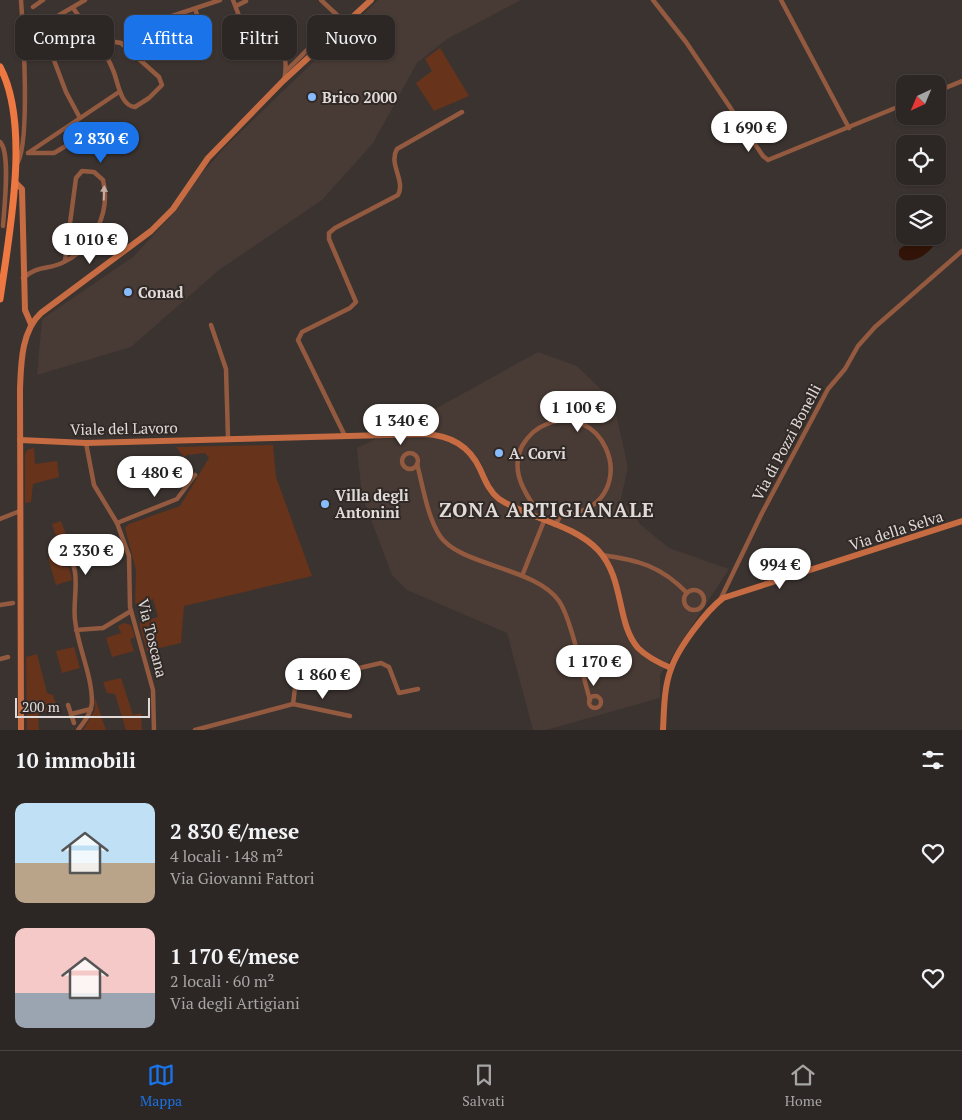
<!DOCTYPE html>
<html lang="it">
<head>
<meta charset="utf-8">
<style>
  :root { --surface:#2c2624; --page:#383231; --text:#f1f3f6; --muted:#a6a5a6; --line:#484341; --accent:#1a73e8 }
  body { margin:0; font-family:"PT Serif",serif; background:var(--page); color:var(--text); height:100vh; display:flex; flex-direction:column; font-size:19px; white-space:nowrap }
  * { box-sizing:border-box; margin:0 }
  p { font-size:16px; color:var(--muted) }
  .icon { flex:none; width:28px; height:28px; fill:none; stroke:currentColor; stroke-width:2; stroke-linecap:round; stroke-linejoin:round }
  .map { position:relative; height:730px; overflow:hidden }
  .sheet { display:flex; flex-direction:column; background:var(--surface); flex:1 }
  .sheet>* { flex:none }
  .hud { position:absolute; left:15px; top:15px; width:500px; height:45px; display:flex; gap:10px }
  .needle { width:32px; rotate:224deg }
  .fabs { position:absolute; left:896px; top:75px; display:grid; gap:10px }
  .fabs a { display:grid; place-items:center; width:50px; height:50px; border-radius:10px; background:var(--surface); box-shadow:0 1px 4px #0004,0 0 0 1px var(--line); font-size:25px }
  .scale { position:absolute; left:15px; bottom:12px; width:135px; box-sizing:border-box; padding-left:5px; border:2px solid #e0dbd9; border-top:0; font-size:14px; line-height:18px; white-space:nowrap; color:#e0dbd9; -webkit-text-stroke:4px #302926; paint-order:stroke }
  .price { position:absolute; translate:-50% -42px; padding:0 11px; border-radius:18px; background:#fff; color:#222; font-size:16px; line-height:32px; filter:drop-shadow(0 1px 2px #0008) }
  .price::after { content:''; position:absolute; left:50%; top:30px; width:15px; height:11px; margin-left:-8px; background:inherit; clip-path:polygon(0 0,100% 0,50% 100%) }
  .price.active { background:var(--accent); color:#fff }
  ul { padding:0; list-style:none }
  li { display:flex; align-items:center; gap:15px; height:125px; padding:0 15px }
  li span { display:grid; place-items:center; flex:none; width:140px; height:100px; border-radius:10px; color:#555 }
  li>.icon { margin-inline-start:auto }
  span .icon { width:60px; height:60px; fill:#fffc; stroke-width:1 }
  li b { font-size:21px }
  h2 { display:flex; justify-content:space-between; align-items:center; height:60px; padding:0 15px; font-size:21px }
  .chip { padding:0 18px; border-radius:10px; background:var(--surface); box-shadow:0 1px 4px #0004,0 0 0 1px var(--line); font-size:18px; line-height:45px }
  .chip.active { background:var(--accent); color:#fff }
  .tab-bar { display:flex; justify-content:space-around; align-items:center; height:70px; border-top:1px solid var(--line); background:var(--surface); font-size:14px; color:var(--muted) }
  .tab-bar a { display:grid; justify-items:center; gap:2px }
  .tab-bar .active { color:var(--accent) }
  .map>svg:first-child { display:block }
  .built { fill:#483a34 }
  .green { fill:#67331b }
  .water { fill:#311407 }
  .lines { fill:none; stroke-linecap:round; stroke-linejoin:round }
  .street { stroke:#935a40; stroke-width:4.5 }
  .secondary { stroke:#c76c42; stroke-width:6 }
  .primary { stroke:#ee7841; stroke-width:7 }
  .oneway { fill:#c5aea3 }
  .poi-dot { fill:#87bbfb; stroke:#302926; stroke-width:2 }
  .labels { text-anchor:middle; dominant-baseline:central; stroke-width:4; stroke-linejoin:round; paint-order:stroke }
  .poi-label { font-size:15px; font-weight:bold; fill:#e0dbd9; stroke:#302926; text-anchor:start }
  .street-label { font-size:15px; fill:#e0dbd9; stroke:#302926 }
  .district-label { font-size:20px; font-weight:bold; letter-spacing:1px; fill:#e0dbd9; stroke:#302926 }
</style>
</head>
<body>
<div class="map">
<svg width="962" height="730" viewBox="0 0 962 730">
  <rect width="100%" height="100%" fill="#3b3330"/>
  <!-- built -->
  <g class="built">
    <polygon points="378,0 521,0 447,39 417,63 373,143 322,200 219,270 131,347 37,375 42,319 133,257 169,218 186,191 227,145"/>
    <polygon points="538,352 577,366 613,401 628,467 621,499 641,525 669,548 729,569 660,675 660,698 546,730 533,730 507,633 407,590 392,575 362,496 357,448 417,419"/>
  </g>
  <!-- green -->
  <g class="green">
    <polygon points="440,48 469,96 434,111 416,83 432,71 425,59"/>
    <polygon points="273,445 276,477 312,576 184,606 181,643 147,651 139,623 158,617 153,599 135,604 136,570 125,528 129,524 180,506 209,458 205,453 187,455 184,457 176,447"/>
    <polygon points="34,448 35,464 57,461 59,477 33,484 31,502 25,503 25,454 27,450"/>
    <polygon points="61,521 71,547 59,545 52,524"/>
    <polygon points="60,554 63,567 69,567 72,580 56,585 48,558"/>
    <polygon points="124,623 131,625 135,637 130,639 134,651 112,657 106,638 121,633 118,626"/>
    <polygon points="74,647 80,668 62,673 56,651"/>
    <polygon points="37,654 47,693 53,695 57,708 38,714 39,730 27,730 26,657"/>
    <polygon points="121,678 133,715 141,713 142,730 126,730 115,694 107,693 103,682"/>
    <polygon points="95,698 106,730 83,730 95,710"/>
  </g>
  <!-- water -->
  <path class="water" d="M 925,198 C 962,203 937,266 903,260 L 899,256 L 899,250 L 915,236 L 938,236 L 938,204 L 911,204 Z"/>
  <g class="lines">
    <!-- street -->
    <g class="street">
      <path d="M 233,0 L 244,29 L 267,28 C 283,44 289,58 284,80"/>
      <polyline points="653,0 686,42 763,156 768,160 905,104"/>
      <polyline points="781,0 849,128"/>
      <polyline points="236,6 246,1"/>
      <polyline points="33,7 43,0"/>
      <path d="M 73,8 C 87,28 104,47 113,70 C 118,81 120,106 135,107 L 149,98 L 162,85 L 159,77 L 121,43 L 115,42 L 103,50"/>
      <polyline points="195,9 204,34"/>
      <polyline points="41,26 66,92 80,118"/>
      <polyline points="133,29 220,0"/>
      <polyline points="24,39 37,28 85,0"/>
      <polyline points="287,70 337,20 337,15 321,0"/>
      <polyline points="938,91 962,81"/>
      <path d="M 0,142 C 11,152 4,210 3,226"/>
      <polyline points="28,153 119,92"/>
      <polyline points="28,153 54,153 86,134 93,138 104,155"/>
      <path d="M 16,165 C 31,150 23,27 21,0"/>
      <path d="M 23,278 C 38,265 47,270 62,263 C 93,249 111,213 103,180 L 94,172 L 82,171 L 76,178 L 65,261"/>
      <polyline points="211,325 226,369 228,438"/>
      <path d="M 345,436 L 298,340 L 302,332 L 350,308 L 356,302 L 329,239 L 329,233 L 335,228 L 398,195 C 406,181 388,164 397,149 L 462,112"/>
      <polyline points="86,443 94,485 117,523 129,556 130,607 153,690 154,730"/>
      <circle cx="410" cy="461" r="8"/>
      <path d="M 417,464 C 423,486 427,516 440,536 C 460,566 535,567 559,601 C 571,618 583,677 590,700"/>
      <path d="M 528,514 L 532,503 C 520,485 512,467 522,446 C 528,436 536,428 547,424 C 600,402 637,481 587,509 C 578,513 570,513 561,515 L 555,525"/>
      <polyline points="0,519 20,511"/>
      <polyline points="117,523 177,499 195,475"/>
      <path d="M 60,551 L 63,550 C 84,568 72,596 75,620 C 78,648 92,674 92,703 C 91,714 84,722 78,730"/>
      <path d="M 602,555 C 638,560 661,566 687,593"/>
      <polyline points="522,576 544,521"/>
      <circle cx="694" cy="600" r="10"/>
      <polyline points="721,598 762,513 828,389 845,369 858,346 875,327 962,251"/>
      <polyline points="0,605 13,603"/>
      <polyline points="76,630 103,628 131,611"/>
      <polyline points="0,659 8,657"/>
      <circle cx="595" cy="702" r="6"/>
      <polyline points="293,704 350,716"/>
      <polyline points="68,705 71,714 91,709"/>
      <polyline points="71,714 74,723"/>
      <polyline points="195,730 293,704 295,688 303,681 381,663 389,667 399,693 418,689"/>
    </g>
    <!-- secondary -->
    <g class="secondary">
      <polyline points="15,182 22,189 25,310 31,324"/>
      <path d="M 20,440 L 86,443 L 424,434 C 450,435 469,445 480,469 C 485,480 489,491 499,499 C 529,519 572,523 598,550 C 625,579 616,623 638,648 C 647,657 659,663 671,668"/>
      <path d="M 21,730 L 20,389 C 21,365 21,331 41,313 L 151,231 L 173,209 L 208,158 L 283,81 L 371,0"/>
      <path d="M 663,730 C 664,710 664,687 671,669 C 678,648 706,611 723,598 L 962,521"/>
    </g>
    <!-- primary -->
    <path class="primary" d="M 0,67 C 31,125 9,235 0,299"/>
  </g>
  <!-- one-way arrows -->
  <defs><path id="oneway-solid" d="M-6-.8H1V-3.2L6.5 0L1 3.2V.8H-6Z" transform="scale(1.25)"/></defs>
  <use class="oneway" href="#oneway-solid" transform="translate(104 193) rotate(-88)"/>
  <!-- markers -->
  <g class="poi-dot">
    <circle cx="312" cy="97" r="5"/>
    <circle cx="128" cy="292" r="5"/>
    <circle cx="499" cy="453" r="5"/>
    <circle cx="325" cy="504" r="5"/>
  </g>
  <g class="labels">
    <!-- poi labels -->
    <g class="poi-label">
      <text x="322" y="97">Brico 2000</text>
      <text x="138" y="292">Conad</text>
      <text x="509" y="453">A. Corvi</text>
      <text x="335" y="495">Villa degli<tspan x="335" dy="17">Antonini</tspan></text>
    </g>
    <!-- street labels -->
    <g class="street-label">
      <text transform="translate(124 428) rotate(-1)">Viale del Lavoro</text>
      <text transform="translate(786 442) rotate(-62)">Via di Pozzi Bonelli</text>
      <text transform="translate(896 530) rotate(-18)">Via della Selva</text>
      <text transform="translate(153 638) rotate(76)">Via Toscana</text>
    </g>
    <!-- district labels -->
    <g class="district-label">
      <text x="547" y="509">ZONA ARTIGIANALE</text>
    </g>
  </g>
</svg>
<div class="fabs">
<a><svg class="needle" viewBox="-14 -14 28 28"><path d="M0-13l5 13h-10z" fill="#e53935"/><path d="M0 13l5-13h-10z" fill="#a6a5a6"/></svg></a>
<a><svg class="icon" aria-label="locate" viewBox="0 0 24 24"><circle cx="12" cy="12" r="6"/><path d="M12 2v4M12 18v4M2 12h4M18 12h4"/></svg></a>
<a><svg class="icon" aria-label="layers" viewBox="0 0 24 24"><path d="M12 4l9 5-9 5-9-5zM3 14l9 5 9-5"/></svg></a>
</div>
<div class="scale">200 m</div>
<b class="price" style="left:749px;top:153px">1 690 €</b>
<b class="price active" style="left:101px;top:164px">2 830 €</b>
<b class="price" style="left:90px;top:265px">1 010 €</b>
<b class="price" style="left:578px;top:433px">1 100 €</b>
<b class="price" style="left:401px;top:446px">1 340 €</b>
<b class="price" style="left:155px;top:498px">1 480 €</b>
<b class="price" style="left:86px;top:576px">2 330 €</b>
<b class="price" style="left:780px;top:590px">994 €</b>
<b class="price" style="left:594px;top:687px">1 170 €</b>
<b class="price" style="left:323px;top:700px">1 860 €</b>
<div class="hud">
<a class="chip">Compra</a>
<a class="chip active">Affitta</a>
<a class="chip">Filtri</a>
<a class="chip">Nuovo</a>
</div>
</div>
<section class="sheet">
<h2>10 immobili<svg class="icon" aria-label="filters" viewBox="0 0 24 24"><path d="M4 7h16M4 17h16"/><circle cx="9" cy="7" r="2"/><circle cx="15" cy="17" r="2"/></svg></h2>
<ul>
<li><span style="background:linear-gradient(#bfe0f5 60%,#b9a48a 0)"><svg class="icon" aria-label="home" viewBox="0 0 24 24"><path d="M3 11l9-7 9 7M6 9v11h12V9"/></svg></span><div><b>2 830 €/mese</b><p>4 locali · 148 m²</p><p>Via Giovanni Fattori</p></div><svg class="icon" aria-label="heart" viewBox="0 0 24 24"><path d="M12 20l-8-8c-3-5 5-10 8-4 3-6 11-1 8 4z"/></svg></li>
<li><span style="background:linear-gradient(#f6c9c9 65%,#9aa5b1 0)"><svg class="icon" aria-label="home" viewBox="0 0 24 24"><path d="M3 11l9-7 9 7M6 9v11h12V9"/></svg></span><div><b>1 170 €/mese</b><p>2 locali · 60 m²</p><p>Via degli Artigiani</p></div><svg class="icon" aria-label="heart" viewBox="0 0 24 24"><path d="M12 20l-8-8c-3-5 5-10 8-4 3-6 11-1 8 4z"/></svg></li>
</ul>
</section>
<nav class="tab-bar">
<a class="active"><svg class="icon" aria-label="map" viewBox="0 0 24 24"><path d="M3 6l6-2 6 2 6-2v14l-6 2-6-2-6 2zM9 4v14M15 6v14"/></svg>Mappa</a>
<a><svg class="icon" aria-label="saved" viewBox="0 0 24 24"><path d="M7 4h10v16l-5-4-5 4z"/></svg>Salvati</a>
<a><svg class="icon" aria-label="home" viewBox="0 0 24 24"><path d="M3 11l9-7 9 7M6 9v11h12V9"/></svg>Home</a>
</nav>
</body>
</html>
